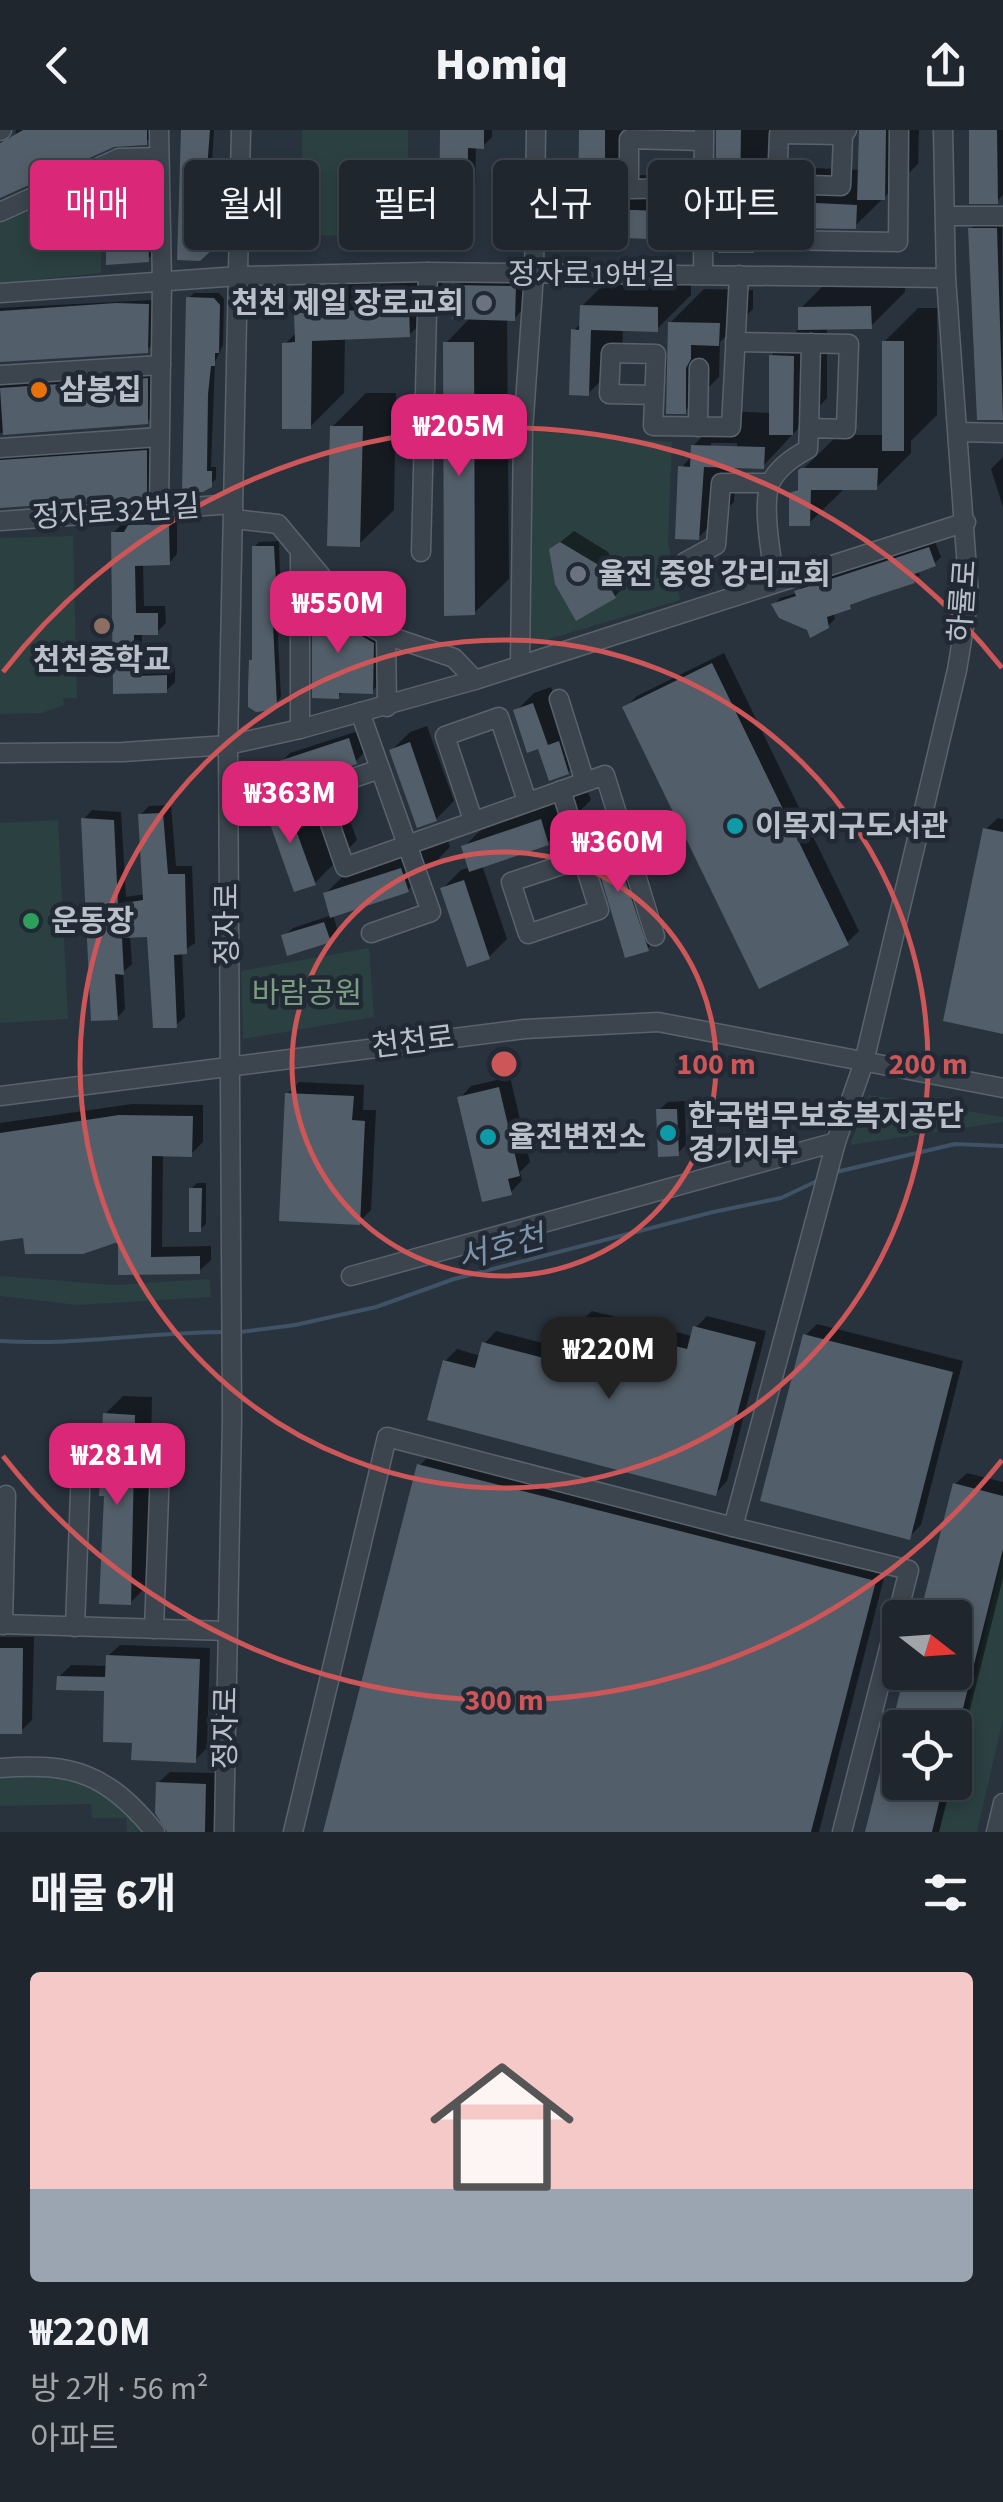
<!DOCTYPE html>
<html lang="ko">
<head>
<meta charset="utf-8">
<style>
  :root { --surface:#1f262e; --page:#2c323a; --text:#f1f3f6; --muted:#a1a5aa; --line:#3c434a; --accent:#db2777 }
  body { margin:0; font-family:"Source Sans 3","Noto Sans KR",sans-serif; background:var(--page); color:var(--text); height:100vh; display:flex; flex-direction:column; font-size:38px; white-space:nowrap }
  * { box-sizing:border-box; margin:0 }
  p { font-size:32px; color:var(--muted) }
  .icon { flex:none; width:55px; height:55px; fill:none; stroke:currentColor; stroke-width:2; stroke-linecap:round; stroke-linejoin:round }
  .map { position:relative; height:1702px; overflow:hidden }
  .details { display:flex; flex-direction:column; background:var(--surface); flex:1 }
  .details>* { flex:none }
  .guide { position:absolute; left:30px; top:30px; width:945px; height:90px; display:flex; gap:20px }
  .needle { width:65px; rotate:107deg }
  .fabs { position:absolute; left:882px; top:1470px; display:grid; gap:20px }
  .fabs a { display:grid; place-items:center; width:90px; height:90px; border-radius:10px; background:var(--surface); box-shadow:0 5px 15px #0003,0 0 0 2px var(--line); font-size:50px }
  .price { position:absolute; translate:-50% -85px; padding:0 22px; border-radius:20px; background:var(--accent); color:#fff; font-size:32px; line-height:65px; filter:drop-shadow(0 2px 5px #0008) }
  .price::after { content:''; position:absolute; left:50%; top:60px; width:30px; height:22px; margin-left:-15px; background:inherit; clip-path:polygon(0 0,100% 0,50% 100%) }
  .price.active { background:#222; color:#fff }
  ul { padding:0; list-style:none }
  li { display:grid; align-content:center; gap:20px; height:530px; padding:0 30px }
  li span { display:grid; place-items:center; height:310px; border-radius:10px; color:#555 }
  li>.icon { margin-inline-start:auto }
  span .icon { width:180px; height:180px; fill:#fffc; stroke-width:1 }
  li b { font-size:42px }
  h2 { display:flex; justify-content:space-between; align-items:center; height:120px; padding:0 30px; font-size:42px }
  .chip { padding:0 35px; border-radius:10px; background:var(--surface); box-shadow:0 5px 15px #0003,0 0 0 2px var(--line); font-size:35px; line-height:90px }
  .chip.active { background:var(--accent); color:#fff }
  header { display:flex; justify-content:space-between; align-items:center; height:130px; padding:0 30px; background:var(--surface); font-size:45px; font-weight:800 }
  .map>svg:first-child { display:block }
  .green { fill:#2b4040 }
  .shadow { fill:#0007; fill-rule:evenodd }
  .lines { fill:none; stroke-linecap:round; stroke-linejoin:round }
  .stream { stroke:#405265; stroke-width:4 }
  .building { fill:#525e69 }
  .minor-casing { stroke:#5a636c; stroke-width:21 }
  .minor { stroke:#3c454e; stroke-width:18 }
  .ring { fill:none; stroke:#cd5658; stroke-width:5 }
  .worship-dot { fill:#6b7280; stroke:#212a34; stroke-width:4 }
  .food-dot { fill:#e8710a; stroke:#212a34; stroke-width:4 }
  .education-dot { fill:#8d6e63; stroke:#212a34; stroke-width:4 }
  .culture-dot { fill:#0f9aa8; stroke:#212a34; stroke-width:4 }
  .leisure-dot { fill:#2e9e5b; stroke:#212a34; stroke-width:4 }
  .labels { text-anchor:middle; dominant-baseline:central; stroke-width:9; stroke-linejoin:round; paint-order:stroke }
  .street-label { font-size:30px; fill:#b9c0c9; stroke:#212a34 }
  .poi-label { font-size:30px; font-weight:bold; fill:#b9c0c9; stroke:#212a34; text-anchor:start }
  .park-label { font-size:30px; fill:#7a9c7f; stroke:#212a34 }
  .water-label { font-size:32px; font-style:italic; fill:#7d93a9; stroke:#212a34 }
  .centre { fill:#cd5658; stroke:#212a34; stroke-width:5 }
  .ring-label { font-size:30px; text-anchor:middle; font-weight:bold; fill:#cd5658; stroke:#212a34; stroke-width:9; stroke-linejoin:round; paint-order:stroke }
</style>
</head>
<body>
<header><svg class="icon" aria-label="back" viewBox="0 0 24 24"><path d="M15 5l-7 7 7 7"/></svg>Homiq<svg class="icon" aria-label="share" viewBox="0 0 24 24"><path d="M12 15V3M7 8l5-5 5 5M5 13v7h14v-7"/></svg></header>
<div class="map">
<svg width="1003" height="1702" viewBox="0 0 1003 1702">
  <rect width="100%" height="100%" fill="#29333e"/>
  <!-- green -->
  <g class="green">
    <polygon points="302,0 408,0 408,107 303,105"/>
    <polygon points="101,44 101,143 0,153 0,87"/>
    <polygon points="530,301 672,312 668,412 680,470 529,515"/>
    <polygon points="73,406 77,568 63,568 64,575 42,583 0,584 0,408"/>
    <polygon points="58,690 68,889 0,893 0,693"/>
    <polygon points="369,818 374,887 243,909 241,841"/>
    <polygon points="869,965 1003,987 1003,992 850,1015"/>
    <polygon points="0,1146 115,1155 209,1149 211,1167 77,1175 0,1166"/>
    <polygon points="1003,1426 1003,1589 977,1702 939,1702 950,1653 955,1652 955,1633"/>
    <polygon points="33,1639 99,1654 150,1702 127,1702 126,1688 92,1688 91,1674 0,1676 0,1641"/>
  </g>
  <!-- shadow -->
  <g class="shadow">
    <polygon points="16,0 153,0 153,5 146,12 113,14 0,66 0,5 15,7"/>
    <polygon points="184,0 214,0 210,61 215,61 217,111 199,128"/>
    <polygon points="443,0 492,0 492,7 483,16 476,16 474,99 466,107"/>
    <polygon points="581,0 638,0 638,45 719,48 719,0 774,0 773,33 739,67 724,67 724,74 690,108 607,105 608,76 580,74"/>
    <polygon points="862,0 919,0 918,34 855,96 778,72 813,38 860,40"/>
    <polygon points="970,0 1003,0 1003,65 997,71"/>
    <polygon points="158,29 160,117 148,129 109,48 121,36"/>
    <polygon points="729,86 757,88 762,99 762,112 753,121 721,95"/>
    <polygon points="976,94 1002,94 1003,289 980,288 970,99"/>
    <polygon points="616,142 691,144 691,165 657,199 623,198 622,229 588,264 574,200 582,193 582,176"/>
    <path d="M 905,143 L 905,162 L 871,196 L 827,197 L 827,268 L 763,336 L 736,336 L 734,372 L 700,406 L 678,406 L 681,338 L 693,325 L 693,316 L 727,281 L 771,283 L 771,226 L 801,197 L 801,178 L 835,144 ZM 711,313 L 737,313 L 737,318 L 711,318 Z"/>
    <polygon points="442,145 443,171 409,205 345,208 344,263 310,297 285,214 297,202 296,184 331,149"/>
    <polygon points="464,147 524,148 522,180 514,189 507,188 509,449 474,483 446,213 471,187 456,156"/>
    <polygon points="704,159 753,160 753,179 720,212 719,247 685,281 670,193"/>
    <polygon points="194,163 219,163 224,169 223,215 215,232 211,337 216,337 216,349 203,360 189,168"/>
    <polygon points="153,170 152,215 146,221 0,230 0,178"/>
    <polygon points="918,178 937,178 937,285 911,311 911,323 876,358 845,358 809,393 792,364 801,356 801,341 838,305 885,305 884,212"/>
    <polygon points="152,244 152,287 146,292 0,303 0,255"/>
    <polygon points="366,263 396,263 394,380 359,414 332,297"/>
    <polygon points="152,316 151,360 146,365 0,376 0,323"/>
    <polygon points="1003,327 1003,377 991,339"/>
    <polygon points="177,386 177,424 169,433 143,433 144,476 165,476 166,493 157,502 142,502 142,538 175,538 175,552 166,561 116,562 113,403 122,394 132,394 139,387"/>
    <polygon points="574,401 608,422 627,454 615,466 551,420"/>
    <polygon points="279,411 281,486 277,490 281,567 272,578 254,528 254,417 259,412"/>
    <polygon points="935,412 941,427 934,434 918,440 920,445 913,451 857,470 850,476 833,482 835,489 828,496 809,498 774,475 780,468 797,463 803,455"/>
    <polygon points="320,451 336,470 336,484 342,484 342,496 362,497 379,507 378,555 372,561 344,561 338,566 315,566 315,456"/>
    <polygon points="724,523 859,801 847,813 625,578 637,566"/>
    <polygon points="551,557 566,599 577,595 586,624 568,642 516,581 534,563"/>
    <polygon points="427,596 454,671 436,689 392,620 410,602"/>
    <polygon points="358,601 364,623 356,631 332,640 357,710 315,753 267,678 289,656 282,631 290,623"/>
    <polygon points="583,648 591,670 548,712 482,735 507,809 489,827 443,758 461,740 471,737 464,717 506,674"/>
    <polygon points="171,675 176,736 192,736 195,813 182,822 185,887 176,895 150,804 130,805 132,834 123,842 125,879 117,888 84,689 92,680 121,682 126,767 145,764 140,685 149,676"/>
    <polygon points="626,681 665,800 648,818 591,705 609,687"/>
    <polygon points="998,688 1003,689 1003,901 986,699"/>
    <polygon points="444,697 450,717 408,760 333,784 338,802 330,810 284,806 293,798 332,785 325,764 368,722"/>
    <polygon points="510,947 530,1032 520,1042 522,1050 511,1062 460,968 471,956"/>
    <polygon points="299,952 364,955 363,980 376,980 371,1080 359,1092 287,964"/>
    <polygon points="685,971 686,1015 678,1023 659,980 668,972"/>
    <polygon points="132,974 203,975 203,1012 191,1024 163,1024 162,1117 211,1116 211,1130 199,1141 120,1142 121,1109 25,1105 0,1109 0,993"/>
    <polygon points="197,1053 206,1053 206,1094 200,1099 191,1059"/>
    <polygon points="592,1181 692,1206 695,1198 707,1186 766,1201 727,1351 716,1363 445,1231 457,1219 481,1226 485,1213 496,1201 573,1221 580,1192"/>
    <polygon points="817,1194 963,1231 921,1395 909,1407 806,1205"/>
    <polygon points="123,1266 152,1267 148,1455 130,1473 107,1364 105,1284"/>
    <polygon points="431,1324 886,1440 819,1702 326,1702 419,1336"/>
    <polygon points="967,1343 1003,1352 1003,1448 955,1639 955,1598 900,1598 900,1652 952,1652 939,1702 868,1702 908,1542 955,1542 955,1354"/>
    <polygon points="0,1507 34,1507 32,1590 20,1602 0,1601"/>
    <polygon points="120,1515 210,1518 207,1618 195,1630 135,1610 107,1559 59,1547 71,1535 108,1536 108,1526"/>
    <polygon points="170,1642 217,1643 215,1702 169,1702 158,1653"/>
  </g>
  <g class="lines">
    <!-- stream -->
    <g class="stream">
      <polyline points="836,1042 955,1014 1003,1016"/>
      <polyline points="240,1202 295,1195 376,1177 454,1149 713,1082 781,1068 819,1050"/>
      <path d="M 0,1211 C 76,1216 150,1202 225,1202"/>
    </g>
  </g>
  <!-- building -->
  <g class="building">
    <polygon points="23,0 147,0 147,15 114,17 0,68 0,13"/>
    <polygon points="181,0 210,0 205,66 210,66 212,120 200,131 177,130"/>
    <polygon points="440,0 484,0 484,19 468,18 467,110 439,110"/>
    <polygon points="579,0 605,0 605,79 578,77"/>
    <polygon points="716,0 741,0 740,70 716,69"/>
    <polygon points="859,0 886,0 885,70 857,70"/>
    <polygon points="969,0 997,0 998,74 969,74"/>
    <polygon points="122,40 147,40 149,132 106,135 107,47"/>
    <polygon points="776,71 857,75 856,99 779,98 770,83"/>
    <polygon points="605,79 691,82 691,111 604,107"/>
    <polygon points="718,94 748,95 754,108 754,123 718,123"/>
    <polygon points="968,98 997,98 1003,290 977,290"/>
    <polygon points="453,155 516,156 515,191 452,189"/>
    <polygon points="186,167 214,168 220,175 219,223 215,223 215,236 211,236 208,264 207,341 212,341 212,357 203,362 182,363"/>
    <polygon points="116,173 149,174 148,223 0,232 0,181"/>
    <polygon points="580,175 658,177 658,202 591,200 589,266 569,265 571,199 579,200"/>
    <polygon points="871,176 872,199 798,200 798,177"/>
    <polygon points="409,178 410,207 312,211 311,299 282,299 282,213 295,212 294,183"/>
    <polygon points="668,192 720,193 719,216 691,215 691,229 686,238 686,284 666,284"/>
    <rect x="882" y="211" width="22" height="110"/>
    <polygon points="443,212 474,212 475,485 444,486"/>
    <polygon points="769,225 794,226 793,305 769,305"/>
    <polygon points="148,248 148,294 3,305 0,258"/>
    <polygon points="330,296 363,296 360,417 327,416"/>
    <polygon points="691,315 765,317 764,339 704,337 699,410 675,409 678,336 690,337"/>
    <polygon points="147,320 147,368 0,378 0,330"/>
    <polygon points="801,338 878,338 877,360 811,360 810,396 789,396 789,363 798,360 798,340"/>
    <polygon points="169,394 170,435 135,436 136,483 158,483 158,505 134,505 135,546 167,545 167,563 113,564 111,402 124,402 128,395"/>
    <polygon points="560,412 597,434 616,468 576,491 555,454 549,419"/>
    <polygon points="252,416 274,416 277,469 277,494 273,494 277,575 273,580 256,582 248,577 248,559 249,530 252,530"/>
    <polygon points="929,417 936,436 912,445 915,453 869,468 850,475 851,479 827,487 829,498 810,508 807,500 779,488 771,474 796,466 794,461"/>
    <polygon points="312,455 331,477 331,489 337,489 337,501 355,502 374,513 373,564 339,563 339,569 312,568"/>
    <polygon points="712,533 849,815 759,859 622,577"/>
    <polygon points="533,573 548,615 559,611 569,644 549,651 538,619 527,623 513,580"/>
    <polygon points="349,608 357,634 305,651 297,660 289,663 279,631"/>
    <polygon points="410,612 437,691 417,698 389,620"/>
    <polygon points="285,670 316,755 294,762 264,677"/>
    <polygon points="163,683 168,744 185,744 187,824 174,825 177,898 153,898 147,807 122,808 124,845 115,844 118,890 91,891 81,688 114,690 118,774 143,770 138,684"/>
    <polygon points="541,689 549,715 469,742 461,716"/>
    <polygon points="608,698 649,821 625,828 588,704"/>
    <polygon points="983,698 1003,702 1003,904 943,891"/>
    <polygon points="401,738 409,762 330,788 323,763"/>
    <polygon points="464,750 490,829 467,837 440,758"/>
    <polygon points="324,792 331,812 287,826 281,805"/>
    <polygon points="499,957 520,1046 508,1049 512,1065 482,1072 457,967"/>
    <polygon points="285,963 354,966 352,990 365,991 360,1095 279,1091"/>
    <polygon points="656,979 677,979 679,1026 658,1027"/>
    <polygon points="119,985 193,986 192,1027 152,1026 151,1127 200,1126 200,1144 118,1145 118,1112 83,1124 25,1124 23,1108 0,1111 0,1003"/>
    <polygon points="189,1058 202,1058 201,1102 189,1102"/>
    <polygon points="578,1191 687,1219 693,1196 756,1212 716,1366 427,1290 443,1230 475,1238 482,1212 567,1234"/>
    <polygon points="803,1204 953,1242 910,1410 760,1371"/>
    <polygon points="103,1283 135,1285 131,1475 99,1474 104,1366 99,1366"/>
    <polygon points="417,1334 876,1451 811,1702 323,1702"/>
    <polygon points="953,1353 1003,1366 1003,1419 958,1598 900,1598 900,1652 944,1652 932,1702 865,1702 905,1542 955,1542 955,1488 919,1488"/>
    <polygon points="0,1518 23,1518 22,1604 0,1604"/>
    <polygon points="106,1525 200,1529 196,1633 131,1630 132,1613 103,1612 104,1561 56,1560 57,1546 105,1547"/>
    <polygon points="156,1652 206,1654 205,1702 167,1702 155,1683"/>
  </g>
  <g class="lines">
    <!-- minor casing -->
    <g class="minor-casing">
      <g id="minor">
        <polyline points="847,0 843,5 779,4 777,54 763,65 757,83 764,101 774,110 898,112 899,0"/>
        <polyline points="0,1 2,0"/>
        <polyline points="777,54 841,56 843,5"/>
        <polyline points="704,58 629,59 629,9 704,11"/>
        <polyline points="704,81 757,83"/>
        <polyline points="0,82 119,28 159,27"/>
        <polyline points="945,86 1003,86"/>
        <polyline points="703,145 704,0"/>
        <polyline points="0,163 239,146 428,142 946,148"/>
        <path d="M 735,212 L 849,214 L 846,299 L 809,298 L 808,319 C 794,327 781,335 772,350 C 760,369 772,429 775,453"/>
        <polyline points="0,245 161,235"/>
        <polyline points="654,265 609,264 611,223 656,224 653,296 731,297 739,145"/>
        <polyline points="698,297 699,238"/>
        <polyline points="809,298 811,213"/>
        <polyline points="958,302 1003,303"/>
        <polyline points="0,318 159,307"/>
        <polyline points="159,378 162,152 159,0"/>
        <polyline points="234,389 278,394 357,489 386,505 454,528 475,550"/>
        <polyline points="0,391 233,374"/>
        <polyline points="421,422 428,142"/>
        <polyline points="685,432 716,415 721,353 769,353"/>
        <polyline points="386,505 387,577"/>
        <polyline points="520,534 523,301 534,144 536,0"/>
        <polyline points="360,582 431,782 371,803"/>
        <polyline points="300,599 300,420"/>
        <polyline points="0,623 123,622 228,615 300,599 475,550 966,392"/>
        <polyline points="585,652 605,645 655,806"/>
        <polyline points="561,660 599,780 528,804 511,752 583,728"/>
        <polyline points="309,663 380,639"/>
        <polyline points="328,688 345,737 585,652 559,569"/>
        <polyline points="473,690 445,606 499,587 527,671"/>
        <polyline points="0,966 525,899 658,892 1003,958"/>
        <polyline points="351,1146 836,1012"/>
        <polyline points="0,1494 228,1501"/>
        <polyline points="3,1495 6,1365"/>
        <polyline points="75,1497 82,1309"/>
        <polyline points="154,1499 161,1313"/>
        <path d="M 0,1638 C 73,1632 108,1644 155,1702"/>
        <polyline points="224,1702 232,1289 228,615 241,0"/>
        <polyline points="293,1702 387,1307 733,1397"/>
        <polyline points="842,1702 909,1440 733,1397 836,1012 864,932 957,540 969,467 946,148 943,0"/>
        <polyline points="996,1702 1003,1673"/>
      </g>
    </g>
    <!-- minor -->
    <use href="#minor" class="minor"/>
  </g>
  <!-- distance rings -->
  <g class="ring">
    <circle cx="504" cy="934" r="212"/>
    <circle cx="504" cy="934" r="424"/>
    <path d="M1002 1330A636 636 0 0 1 3 1326M3 542A636 636 0 0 1 1002 538"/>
  </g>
  <!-- markers -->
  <g class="worship-dot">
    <circle cx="484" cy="173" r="10"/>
    <circle cx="578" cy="444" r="10"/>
  </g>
  <circle class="food-dot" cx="39" cy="260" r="10"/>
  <circle class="education-dot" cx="102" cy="496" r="10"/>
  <g class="culture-dot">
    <circle cx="735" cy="696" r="10"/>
    <circle cx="668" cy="1003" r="10"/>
    <circle cx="488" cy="1007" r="10"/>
  </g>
  <circle class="leisure-dot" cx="31" cy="791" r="10"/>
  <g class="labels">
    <!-- street labels -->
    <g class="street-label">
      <text x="592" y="144">정자로19번길</text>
      <text transform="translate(116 382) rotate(-4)">정자로32번길</text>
      <text transform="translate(963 471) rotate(-86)">하률로</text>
      <text transform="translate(227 794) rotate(-90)">정자로</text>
      <text transform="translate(413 912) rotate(-7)">천천로</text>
      <text transform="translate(226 1598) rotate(-89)">정자로</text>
    </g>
    <!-- poi labels -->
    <g class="poi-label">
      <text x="464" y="173" text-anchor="end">천천 제일 장로교회</text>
      <text x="59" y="260">삼봉집</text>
      <text x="598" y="444">율전 중앙 강리교회</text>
      <text x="102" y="530" text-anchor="middle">천천중학교</text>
      <text x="755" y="696">이목지구도서관</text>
      <text x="51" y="791">운동장</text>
      <text x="688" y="986">한국법무보호복지공단<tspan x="688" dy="34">경기지부</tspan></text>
      <text x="508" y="1007">율전변전소</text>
    </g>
    <!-- park labels -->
    <g class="park-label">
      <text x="307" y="863">바람공원</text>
    </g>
    <!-- water labels -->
    <g class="water-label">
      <text transform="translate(501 1118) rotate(-15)">서호천</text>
    </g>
  </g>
  <circle cx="504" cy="934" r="15" class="centre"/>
  <g class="ring-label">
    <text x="716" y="944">100 m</text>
    <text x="928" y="944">200 m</text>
    <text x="504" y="1580">300 m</text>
  </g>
</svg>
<div class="fabs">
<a><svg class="needle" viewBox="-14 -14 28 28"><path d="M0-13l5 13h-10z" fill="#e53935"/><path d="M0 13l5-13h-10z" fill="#a1a5aa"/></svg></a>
<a><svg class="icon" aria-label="locate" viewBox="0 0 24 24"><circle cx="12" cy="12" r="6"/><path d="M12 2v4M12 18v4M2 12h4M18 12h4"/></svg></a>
</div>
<b class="price" style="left:459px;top:349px">₩205M</b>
<b class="price" style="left:338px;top:526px">₩550M</b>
<b class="price" style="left:290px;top:716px">₩363M</b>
<b class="price" style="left:618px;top:765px">₩360M</b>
<b class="price active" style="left:609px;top:1272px">₩220M</b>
<b class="price" style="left:117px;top:1378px">₩281M</b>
<div class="guide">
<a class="chip active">매매</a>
<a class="chip">월세</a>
<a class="chip">필터</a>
<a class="chip">신규</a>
<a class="chip">아파트</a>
</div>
</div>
<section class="details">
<h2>매물 6개<svg class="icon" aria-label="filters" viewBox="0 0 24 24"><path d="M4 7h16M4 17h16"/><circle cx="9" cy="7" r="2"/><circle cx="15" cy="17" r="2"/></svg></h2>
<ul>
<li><span style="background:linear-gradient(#f6c9c9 70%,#9aa5b1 0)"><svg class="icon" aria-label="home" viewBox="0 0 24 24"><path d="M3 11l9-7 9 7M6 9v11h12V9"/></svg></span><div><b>₩220M</b><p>방 2개 · 56 m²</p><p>아파트</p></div></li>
</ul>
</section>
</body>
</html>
